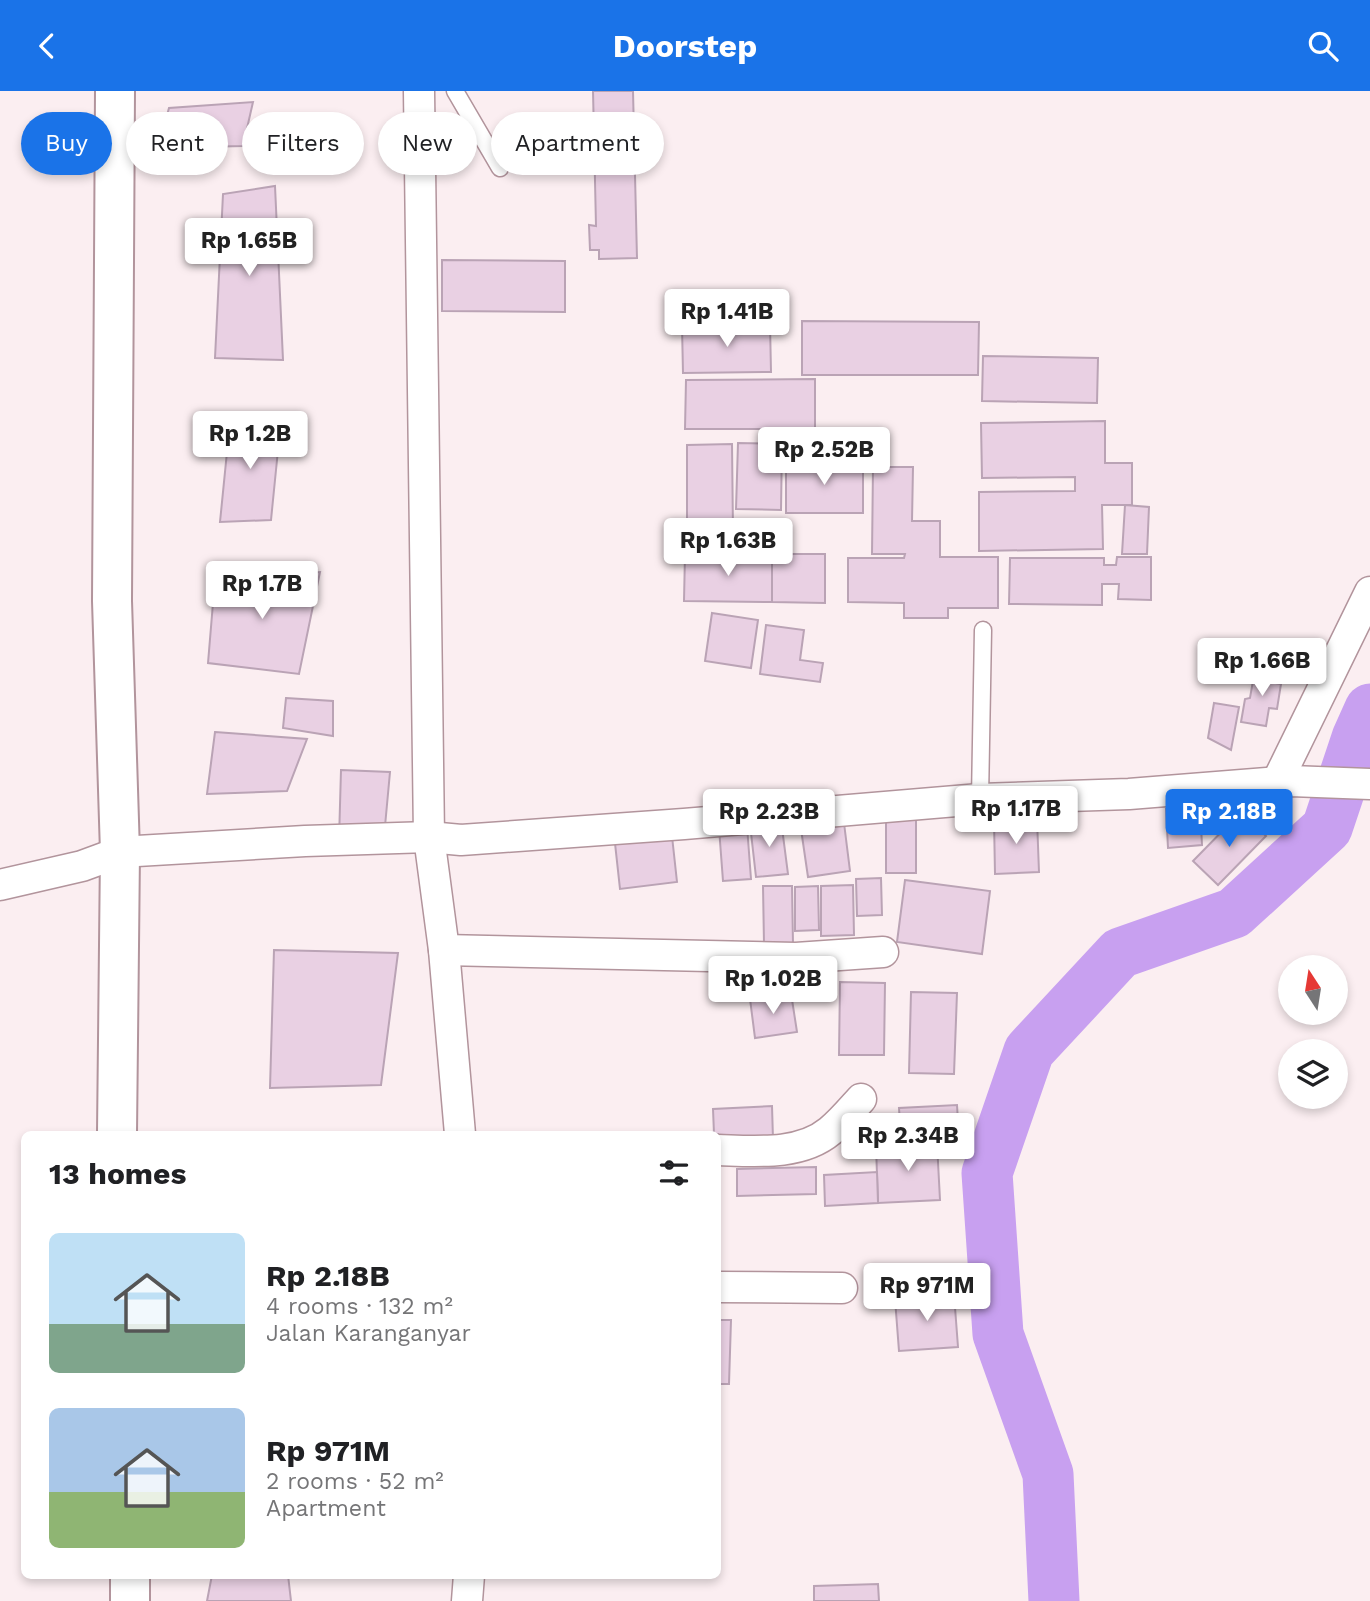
<!DOCTYPE html>
<html lang="en">
<head>
<meta charset="utf-8">
<style>
  :root { --surface:#fff; --page:#f2f2f2; --text:#202124; --muted:#757577; --accent:#1a73e8 }
  body { margin:0; font-family:"Work Sans",sans-serif; background:var(--page); color:var(--text); height:100vh; display:flex; flex-direction:column; font-size:26px; white-space:nowrap }
  * { box-sizing:border-box; margin:0 }
  p { font-size:23px; color:var(--muted) }
  .icon { flex:none; width:38px; height:38px; fill:none; stroke:currentColor; stroke-width:2; stroke-linecap:round; stroke-linejoin:round }
  .map { position:relative; flex:1; overflow:hidden }
  .drawer { position:absolute; left:21px; top:1040px; width:700px; height:448px; display:flex; flex-direction:column; background:var(--surface); border-radius:10px; box-shadow:0 4px 10px #0003 }
  .drawer>* { flex:none }
  .banner { position:absolute; left:21px; top:21px; width:700px; height:63px; display:flex; gap:14px }
  .needle { width:46px; rotate:348deg }
  .fabs { position:absolute; left:1278px; top:864px; display:grid; gap:14px }
  .fabs a { display:grid; place-items:center; width:70px; height:70px; border-radius:50%; background:var(--surface); box-shadow:0 4px 10px #0003; font-size:35px }
  .price { position:absolute; translate:-50% -60px; padding:0 16px; border-radius:7px; background:#fff; color:#222; font-size:23px; line-height:46px; filter:drop-shadow(0 2px 4px #0008) }
  .price::after { content:''; position:absolute; left:50%; top:42px; width:21px; height:16px; margin-left:-10px; background:inherit; clip-path:polygon(0 0,100% 0,50% 100%) }
  .price.active { background:var(--accent); color:#fff }
  ul { padding:0; list-style:none }
  li { display:flex; align-items:center; gap:21px; height:175px; padding:0 28px }
  li span { display:grid; place-items:center; flex:none; width:196px; height:140px; border-radius:10px; color:#555 }
  li>.icon { margin-inline-start:auto }
  span .icon { width:84px; height:84px; fill:#fffc; stroke-width:1 }
  li b { font-size:30px }
  h2 { display:flex; justify-content:space-between; align-items:center; height:84px; padding:0 28px; font-size:30px }
  .chip { padding:0 24px; border-radius:32px; background:var(--surface); box-shadow:0 4px 10px #0003; font-size:24px; line-height:63px }
  .chip.active { background:var(--accent); color:#fff }
  header { display:flex; justify-content:space-between; align-items:center; height:91px; padding:0 28px; background:var(--accent); color:#fff; font-size:32px; font-weight:700 }
  .map>svg:first-child { display:block }
  .lines { fill:none; stroke-linecap:round; stroke-linejoin:round }
  .river { stroke:#c8a0f0; stroke-width:51 }
  .building { fill:#e9d0e3; stroke:#baa3b5; stroke-width:2 }
  .lane-casing { stroke:#b2949c; stroke-width:19 }
  .street-casing { stroke:#b2949c; stroke-width:33 }
  .secondary-casing { stroke:#b2949c; stroke-width:42 }
  .lane { stroke:#fff; stroke-width:16 }
  .street { stroke:#fff; stroke-width:30 }
  .secondary { stroke:#fff; stroke-width:38 }
</style>
</head>
<body>
<header><svg class="icon" aria-label="back" viewBox="0 0 24 24"><path d="M15 5l-7 7 7 7"/></svg>Doorstep<svg class="icon" aria-label="search" viewBox="0 0 24 24"><circle cx="10" cy="10" r="6"/><path d="M15 15l6 6"/></svg></header>
<div class="map">
<svg width="1370" height="1510" viewBox="0 0 1370 1510">
  <rect width="100%" height="100%" fill="#fbeef1"/>
  <g class="lines">
    <!-- river -->
    <polyline class="river" points="1054,1510 1048,1383 998,1243 987,1082 1029,960 1120,862 1234,822 1327,737 1357,647 1370,618"/>
  </g>
  <!-- building -->
  <g class="building">
    <polygon points="593,0 633,0 637,167 599,168 599,159 590,159 589,134 596,135"/>
    <polygon points="253,11 243,55 158,57 169,17"/>
    <polygon points="275,95 283,269 215,267 223,103"/>
    <polygon points="442,169 565,170 565,221 442,220"/>
    <polygon points="802,230 979,231 978,284 802,284"/>
    <polygon points="770,233 771,281 683,282 682,235"/>
    <polygon points="983,265 1098,267 1097,312 982,310"/>
    <polygon points="815,288 815,338 685,338 686,289"/>
    <polygon points="281,329 271,429 220,431 230,331"/>
    <polygon points="1105,330 1105,372 1132,372 1132,414 1102,414 1103,458 979,460 979,401 1075,400 1075,386 982,387 981,332"/>
    <polygon points="738,352 782,353 781,419 736,418"/>
    <polygon points="732,353 733,440 687,440 687,354"/>
    <rect x="786" y="371" width="77" height="51"/>
    <polygon points="873,376 913,376 912,430 940,430 940,466 998,466 998,517 948,517 948,527 904,527 904,512 848,511 848,467 904,467 905,463 872,463"/>
    <polygon points="1125,414 1149,416 1147,463 1122,463"/>
    <polygon points="685,463 772,463 772,511 684,510"/>
    <polygon points="772,463 825,463 825,512 772,511"/>
    <polygon points="1117,466 1151,466 1151,509 1118,508 1119,493 1102,493 1102,514 1009,513 1010,467 1104,467 1104,474 1116,474"/>
    <polygon points="320,481 299,583 208,572 215,488"/>
    <polygon points="712,522 758,529 751,577 705,570"/>
    <polygon points="766,534 804,539 800,569 823,572 820,591 760,583"/>
    <polygon points="1262,576 1277,578 1275,592 1281,593 1277,618 1269,617 1266,635 1241,631 1245,608 1250,607 1254,584 1260,585"/>
    <polygon points="286,607 333,610 333,645 283,637"/>
    <polygon points="1214,612 1239,616 1231,659 1208,647"/>
    <polygon points="215,641 307,648 287,700 207,703"/>
    <polygon points="341,679 390,681 384,746 339,749"/>
    <polygon points="1200,715 1202,754 1168,757 1166,718"/>
    <rect x="886" y="720" width="30" height="62"/>
    <polygon points="1241,721 1266,745 1218,794 1193,770"/>
    <polygon points="1037,728 1039,781 995,783 994,729"/>
    <polygon points="781,729 788,783 756,786 750,733"/>
    <polygon points="844,732 850,780 808,786 801,738"/>
    <polygon points="747,735 751,788 723,790 719,737"/>
    <polygon points="671,736 677,791 620,798 614,743"/>
    <polygon points="881,787 882,824 857,825 856,788"/>
    <polygon points="905,789 990,800 982,863 897,851"/>
    <polygon points="853,794 854,844 821,845 821,795"/>
    <polygon points="763,795 792,795 793,853 764,853"/>
    <polygon points="818,795 819,839 795,840 795,796"/>
    <polygon points="274,859 398,862 381,994 270,997"/>
    <polygon points="840,891 885,892 884,964 839,964"/>
    <polygon points="911,901 957,902 954,983 909,982"/>
    <polygon points="791,902 797,941 755,947 750,908"/>
    <polygon points="957,1014 959,1047 901,1049 899,1017"/>
    <polygon points="772,1015 773,1048 718,1050 718,1043 714,1043 713,1018"/>
    <polygon points="937,1052 940,1109 878,1112 876,1055"/>
    <polygon points="816,1076 816,1103 737,1105 737,1078"/>
    <polygon points="877,1081 878,1112 825,1115 824,1084"/>
    <polygon points="954,1203 958,1256 899,1260 895,1208"/>
    <polygon points="718,1229 731,1229 729,1293 718,1293"/>
    <polygon points="212,1484 288,1484 291,1510 207,1510"/>
    <polygon points="878,1493 879,1510 814,1510 814,1495"/>
  </g>
  <g class="lines">
    <!-- lane casing -->
    <g class="lane-casing">
      <g id="lane">
        <polyline points="455,0 500,77"/>
        <polyline points="980,708 983,539"/>
      </g>
    </g>
    <!-- street casing -->
    <g class="street-casing">
      <g id="street">
        <polyline points="419,0 429,746 444,859 460,1043"/>
        <polyline points="1277,691 1370,501"/>
        <polyline points="0,794 82,775 120,761 305,750 429,746 461,749 684,733 980,708 1129,703 1291,690 1370,693"/>
        <polyline points="444,859 796,867 883,861"/>
        <path d="M 718,1059 C 754,1060 800,1065 830,1040 C 841,1031 851,1019 861,1008"/>
        <polyline points="718,1196 842,1197"/>
        <polyline points="467,1510 469,1484"/>
      </g>
    </g>
    <!-- secondary casing -->
    <g class="secondary-casing">
      <g id="secondary">
        <polyline points="115,0 112,510 120,761 117,1043"/>
        <polyline points="130,1484 130,1510"/>
      </g>
    </g>
    <!-- lane -->
    <use href="#lane" class="lane"/>
    <!-- street -->
    <use href="#street" class="street"/>
    <!-- secondary -->
    <use href="#secondary" class="secondary"/>
  </g>
</svg>
<div class="fabs">
<a><svg class="needle" viewBox="-14 -14 28 28"><path d="M0-13l5 13h-10z" fill="#e53935"/><path d="M0 13l5-13h-10z" fill="#757577"/></svg></a>
<a><svg class="icon" aria-label="layers" viewBox="0 0 24 24"><path d="M12 4l9 5-9 5-9-5zM3 14l9 5 9-5"/></svg></a>
</div>
<b class="price" style="left:249px;top:187px">Rp 1.65B</b>
<b class="price" style="left:727px;top:258px">Rp 1.41B</b>
<b class="price" style="left:250px;top:380px">Rp 1.2B</b>
<b class="price" style="left:824px;top:396px">Rp 2.52B</b>
<b class="price" style="left:728px;top:487px">Rp 1.63B</b>
<b class="price" style="left:262px;top:530px">Rp 1.7B</b>
<b class="price" style="left:1262px;top:607px">Rp 1.66B</b>
<b class="price" style="left:1016px;top:755px">Rp 1.17B</b>
<b class="price" style="left:769px;top:758px">Rp 2.23B</b>
<b class="price active" style="left:1229px;top:758px">Rp 2.18B</b>
<b class="price" style="left:773px;top:925px">Rp 1.02B</b>
<b class="price" style="left:908px;top:1082px">Rp 2.34B</b>
<b class="price" style="left:927px;top:1232px">Rp 971M</b>
<div class="banner">
<a class="chip active">Buy</a>
<a class="chip">Rent</a>
<a class="chip">Filters</a>
<a class="chip">New</a>
<a class="chip">Apartment</a>
</div>
<section class="drawer">
<h2>13 homes<svg class="icon" aria-label="filters" viewBox="0 0 24 24"><path d="M4 7h16M4 17h16"/><circle cx="9" cy="7" r="2"/><circle cx="15" cy="17" r="2"/></svg></h2>
<ul>
<li><span style="background:linear-gradient(#bfe0f5 65%,#7fa58c 0)"><svg class="icon" aria-label="home" viewBox="0 0 24 24"><path d="M3 11l9-7 9 7M6 9v11h12V9"/></svg></span><div><b>Rp 2.18B</b><p>4 rooms · 132 m²</p><p>Jalan Karanganyar</p></div></li>
<li><span style="background:linear-gradient(#a9c7e8 60%,#8fb573 0)"><svg class="icon" aria-label="home" viewBox="0 0 24 24"><path d="M3 11l9-7 9 7M6 9v11h12V9"/></svg></span><div><b>Rp 971M</b><p>2 rooms · 52 m²</p><p>Apartment</p></div></li>
</ul>
</section>
</div>
</body>
</html>
